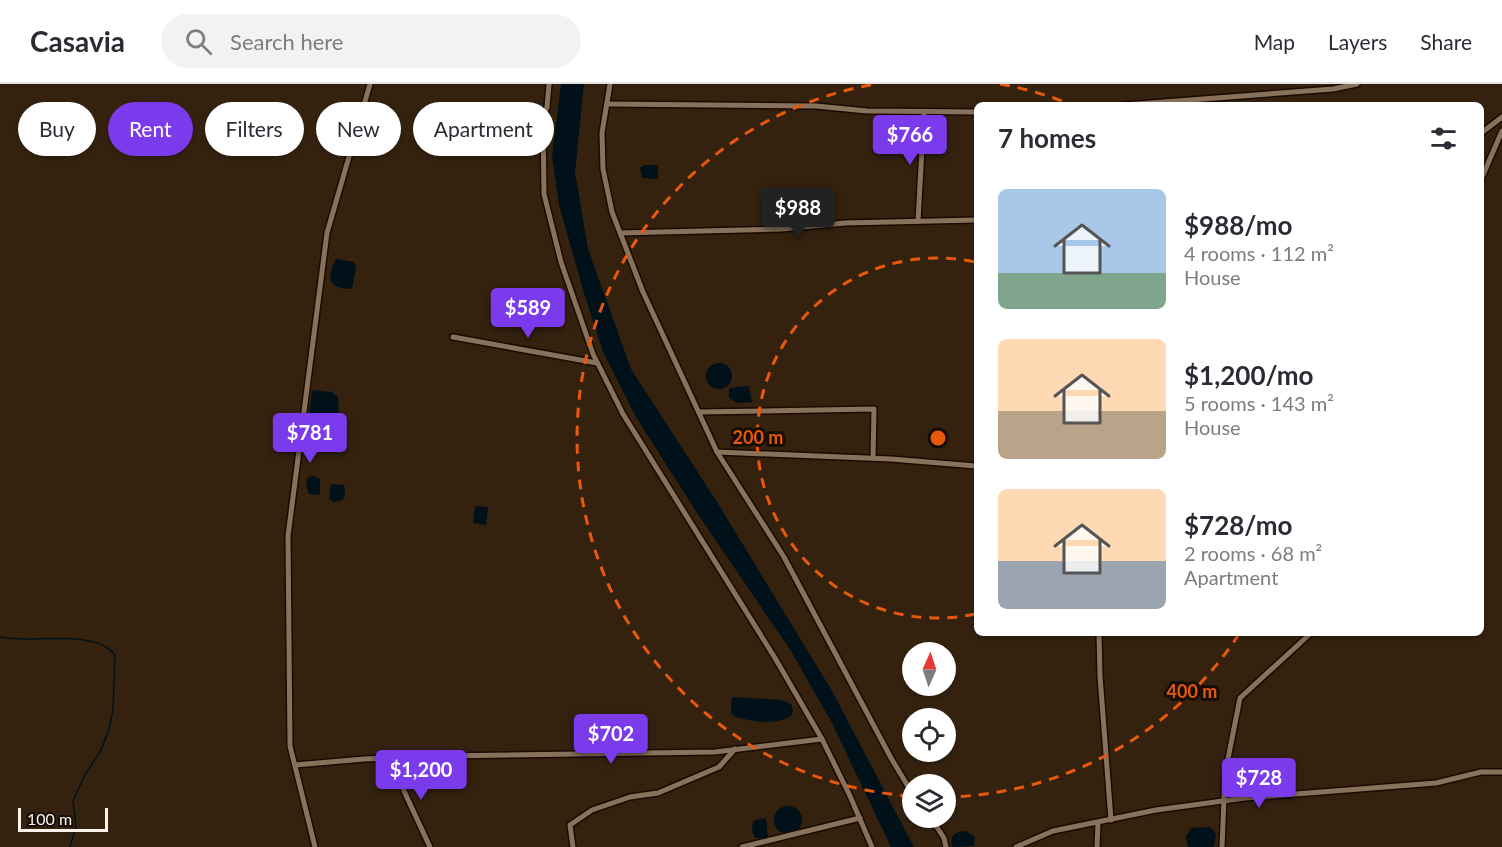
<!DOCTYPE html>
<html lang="en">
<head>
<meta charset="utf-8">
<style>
  :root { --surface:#fff; --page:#f2f2f3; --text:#2b2b33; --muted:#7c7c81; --line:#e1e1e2; --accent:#7c3aed }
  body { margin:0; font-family:Lato,sans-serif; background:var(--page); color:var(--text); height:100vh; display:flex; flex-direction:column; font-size:22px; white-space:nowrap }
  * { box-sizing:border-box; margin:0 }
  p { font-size:20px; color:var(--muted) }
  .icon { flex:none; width:33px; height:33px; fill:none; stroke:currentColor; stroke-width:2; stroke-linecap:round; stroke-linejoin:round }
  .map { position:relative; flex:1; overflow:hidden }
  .panel { position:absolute; left:974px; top:18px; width:510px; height:534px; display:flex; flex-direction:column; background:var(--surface); border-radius:9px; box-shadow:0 2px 4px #0004 }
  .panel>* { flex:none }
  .banner { position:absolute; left:18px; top:18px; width:570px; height:54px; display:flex; gap:12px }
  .needle { width:39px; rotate:3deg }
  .tools { position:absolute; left:902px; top:558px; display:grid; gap:12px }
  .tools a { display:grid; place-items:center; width:54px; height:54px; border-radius:50%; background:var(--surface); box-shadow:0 2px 4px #0004; font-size:30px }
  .scale { position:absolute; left:18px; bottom:15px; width:90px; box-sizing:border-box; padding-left:6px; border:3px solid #fdf3ea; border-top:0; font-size:16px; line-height:21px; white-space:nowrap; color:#fdf3ea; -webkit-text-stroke:4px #150d06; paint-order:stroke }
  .price { position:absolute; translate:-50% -51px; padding:0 14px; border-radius:6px; background:var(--accent); color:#fff; font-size:20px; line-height:39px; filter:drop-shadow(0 2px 3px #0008) }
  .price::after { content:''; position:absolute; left:50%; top:36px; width:18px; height:14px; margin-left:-9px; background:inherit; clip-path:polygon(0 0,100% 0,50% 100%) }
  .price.on { background:#222; color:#fff }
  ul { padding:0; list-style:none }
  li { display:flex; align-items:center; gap:18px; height:150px; padding:0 24px }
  li span { display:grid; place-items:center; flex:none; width:168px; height:120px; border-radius:9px; color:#555 }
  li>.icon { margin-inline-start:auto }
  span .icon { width:72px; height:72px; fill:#fffc; stroke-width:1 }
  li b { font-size:26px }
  h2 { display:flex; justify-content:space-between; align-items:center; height:72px; padding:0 24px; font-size:26px }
  .tag { padding:0 21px; border-radius:27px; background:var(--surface); box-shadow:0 2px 4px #0004; font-size:21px; line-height:54px }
  .tag.on { background:var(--accent); color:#fff }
  header { display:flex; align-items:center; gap:36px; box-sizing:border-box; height:84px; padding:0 30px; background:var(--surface); border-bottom:2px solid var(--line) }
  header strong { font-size:28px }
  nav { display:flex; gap:33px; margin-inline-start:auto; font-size:21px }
  .search { width:420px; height:54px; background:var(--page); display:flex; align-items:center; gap:15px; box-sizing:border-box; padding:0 21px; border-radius:33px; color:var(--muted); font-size:22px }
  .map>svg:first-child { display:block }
  .water { fill:#001119 }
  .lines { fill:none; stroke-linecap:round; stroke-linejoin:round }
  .stream { stroke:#001119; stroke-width:1.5 }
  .street-casing { stroke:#1b0a00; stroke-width:8 }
  .street { stroke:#88725c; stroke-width:5 }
  .ring { fill:none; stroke:#e8590c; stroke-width:3; stroke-dasharray:10 8 }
  .centre { fill:#e8590c; stroke:#150d06; stroke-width:3 }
  .ring-label { font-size:18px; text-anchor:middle; font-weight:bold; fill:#e8590c; stroke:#150d06; stroke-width:6; stroke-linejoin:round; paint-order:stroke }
</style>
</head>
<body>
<header>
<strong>Casavia</strong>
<div class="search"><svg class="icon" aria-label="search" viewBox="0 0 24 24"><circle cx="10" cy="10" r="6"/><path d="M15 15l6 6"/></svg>Search here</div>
<nav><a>Map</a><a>Layers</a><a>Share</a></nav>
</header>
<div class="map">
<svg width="1502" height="763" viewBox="0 0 1502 763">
  <rect width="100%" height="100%" fill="#34220f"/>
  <!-- water -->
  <g class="water">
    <polygon points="561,0 584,0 575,88 588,165 631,285 717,418 832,607 914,763 891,763 832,639 791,567 697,429 636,333 603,268 584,209 559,121 552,72"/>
    <polygon points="644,81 658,81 658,95 642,94 640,84"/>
    <path d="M 336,175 L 354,178 L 356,184 L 352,205 C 328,205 326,194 336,175 Z"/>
    <circle cx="719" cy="292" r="13"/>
    <polygon points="749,302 752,318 737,319 729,314 729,304"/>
    <polygon points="312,306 332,308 338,313 339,332 335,339 309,335"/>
    <polygon points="313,392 320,395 320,411 309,410 306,402 308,393"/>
    <polygon points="331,400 344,401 345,412 342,416 334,418 329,415"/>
    <polygon points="475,422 488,423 486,441 473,439"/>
    <path d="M 733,613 L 781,616 L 791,620 L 793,627 L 791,632 C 775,642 752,637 735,633 L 731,629 L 731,616 Z"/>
    <circle cx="788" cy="736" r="14"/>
    <polygon points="766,734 768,754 755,754 752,747 753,737"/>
    <polygon points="1210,743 1216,750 1214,763 1188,763 1186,753 1191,744"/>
    <path d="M 966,747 L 975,753 L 974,762 L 952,763 C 949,752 955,747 966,747 Z"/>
  </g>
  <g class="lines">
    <!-- stream -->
    <path class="stream" d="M 0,553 C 31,560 95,544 115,571 L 113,626 L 109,645 L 101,666 L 85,691 L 73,717 L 76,743 L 70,763"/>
    <!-- street casing -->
    <g class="street-casing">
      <g id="street">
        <polyline points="549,0 547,23 543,34 544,110 561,178 593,270 623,330 775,574 822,655"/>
        <polyline points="610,0 602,49 603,85 612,128 643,208 717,368 784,473 891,674 912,709"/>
        <polyline points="607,20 816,22 867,27 976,28"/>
        <polyline points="1124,21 1333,5 1357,0"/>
        <polyline points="1480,50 1502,33"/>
        <polyline points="1480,98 1502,47"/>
        <polyline points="918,137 924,28"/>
        <polyline points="620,149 781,145 845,139 976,136"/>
        <polyline points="453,253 597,279"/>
        <polyline points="699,328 874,325 873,374"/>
        <polyline points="717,368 891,375 976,382"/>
        <polyline points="1099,549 1100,592 1111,736"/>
        <polyline points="401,674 404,707 430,763"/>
        <polyline points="295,681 364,675 439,672 715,668 822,655 850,712 872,763"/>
        <polyline points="931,734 944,754 946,763"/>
        <polyline points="315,763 290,662 288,452 327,149 370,0"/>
        <polyline points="573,763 570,741 592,726 630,713 658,709 719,683 735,665"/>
        <polyline points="742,763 860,734"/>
        <polyline points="1016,763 1053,747 1156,726 1245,714 1436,699 1481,688 1502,688"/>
        <polyline points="1097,763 1098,739"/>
        <polyline points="1222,763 1225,690 1240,614 1311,549"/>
      </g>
    </g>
    <!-- street -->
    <use href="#street" class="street"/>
  </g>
  <!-- distance rings -->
  <g class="ring">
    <path d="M975 530A180 180 0 1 1 975 178"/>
    <path d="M1239 550A359 359 0 0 1 947 713M910 712A359 359 0 0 1 876 0M1000 0A359 359 0 0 1 1070 20"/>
  </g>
  <circle cx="938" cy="354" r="9" class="centre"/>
  <g class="ring-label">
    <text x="758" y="360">200 m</text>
    <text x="1192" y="614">400 m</text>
  </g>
</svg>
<div class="tools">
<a><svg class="needle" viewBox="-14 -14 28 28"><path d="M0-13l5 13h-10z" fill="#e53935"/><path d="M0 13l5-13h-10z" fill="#7c7c81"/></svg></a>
<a><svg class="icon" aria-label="locate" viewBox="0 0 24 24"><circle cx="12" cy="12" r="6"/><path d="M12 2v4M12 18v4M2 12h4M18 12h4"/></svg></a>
<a><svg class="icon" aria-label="layers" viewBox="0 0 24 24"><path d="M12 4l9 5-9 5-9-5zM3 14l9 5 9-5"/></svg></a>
</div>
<div class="scale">100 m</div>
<b class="price" style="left:910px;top:82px">$766</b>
<b class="price on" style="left:798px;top:155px">$988</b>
<b class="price" style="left:528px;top:255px">$589</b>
<b class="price" style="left:310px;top:380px">$781</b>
<b class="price" style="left:611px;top:681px">$702</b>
<b class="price" style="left:421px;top:717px">$1,200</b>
<b class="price" style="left:1259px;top:725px">$728</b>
<div class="banner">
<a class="tag">Buy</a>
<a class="tag on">Rent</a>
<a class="tag">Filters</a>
<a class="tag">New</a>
<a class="tag">Apartment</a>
</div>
<section class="panel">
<h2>7 homes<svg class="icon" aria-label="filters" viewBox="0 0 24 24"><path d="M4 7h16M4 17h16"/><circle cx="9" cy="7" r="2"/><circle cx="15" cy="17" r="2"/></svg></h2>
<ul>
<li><span style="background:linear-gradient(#a9c7e8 70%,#7fa58c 0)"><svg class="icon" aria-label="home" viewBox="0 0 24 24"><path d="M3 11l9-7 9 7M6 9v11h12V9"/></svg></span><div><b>$988/mo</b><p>4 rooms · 112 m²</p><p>House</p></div></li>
<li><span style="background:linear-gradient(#ffd9b3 60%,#b9a48a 0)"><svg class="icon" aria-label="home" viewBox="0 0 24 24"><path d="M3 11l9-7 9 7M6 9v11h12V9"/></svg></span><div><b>$1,200/mo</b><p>5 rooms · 143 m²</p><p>House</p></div></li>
<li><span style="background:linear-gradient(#ffd9b3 60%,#9aa5b1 0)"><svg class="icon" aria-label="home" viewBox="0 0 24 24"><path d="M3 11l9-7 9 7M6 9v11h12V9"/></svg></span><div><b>$728/mo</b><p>2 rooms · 68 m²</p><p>Apartment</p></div></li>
</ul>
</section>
</div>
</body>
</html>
